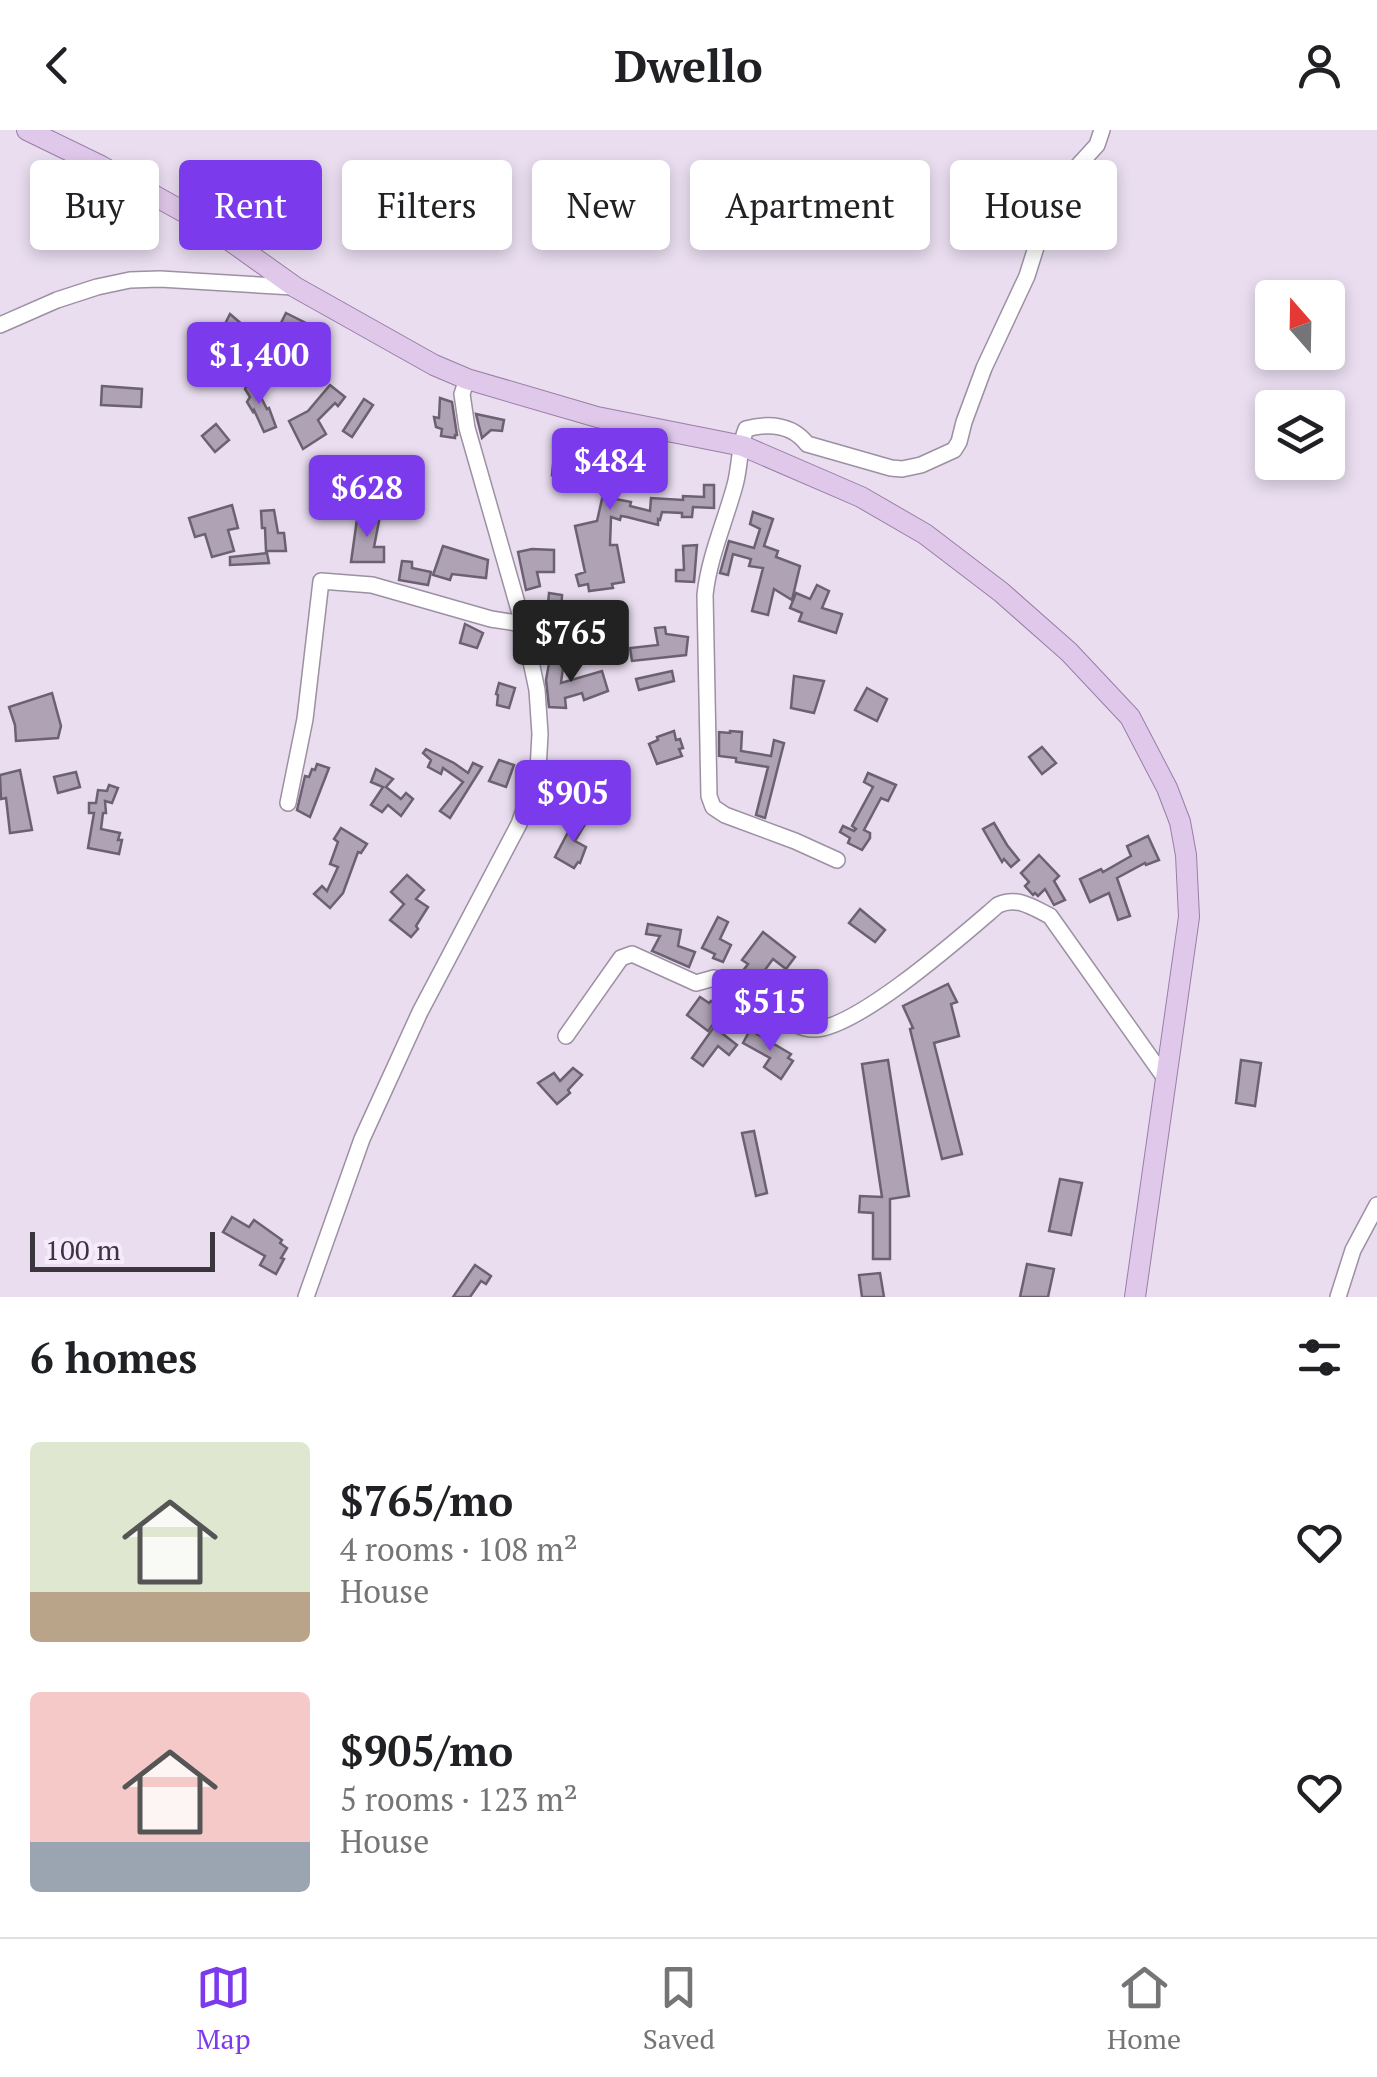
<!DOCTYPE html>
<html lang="en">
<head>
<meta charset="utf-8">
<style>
  :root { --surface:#fff; --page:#f6f6f6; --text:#202124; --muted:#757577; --line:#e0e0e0; --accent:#7c3aed }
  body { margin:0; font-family:"PT Serif",serif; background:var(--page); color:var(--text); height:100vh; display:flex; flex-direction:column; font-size:38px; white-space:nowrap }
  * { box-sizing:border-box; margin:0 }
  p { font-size:32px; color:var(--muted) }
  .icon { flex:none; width:55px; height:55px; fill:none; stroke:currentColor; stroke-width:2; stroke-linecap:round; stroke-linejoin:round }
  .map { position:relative; height:1167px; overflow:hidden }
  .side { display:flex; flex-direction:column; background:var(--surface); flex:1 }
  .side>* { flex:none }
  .guide { position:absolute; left:30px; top:30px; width:1318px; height:90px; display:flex; gap:20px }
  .needle { width:65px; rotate:340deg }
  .tools { position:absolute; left:1255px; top:150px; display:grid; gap:20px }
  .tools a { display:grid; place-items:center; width:90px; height:90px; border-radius:10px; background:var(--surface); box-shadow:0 5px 15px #0003; font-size:50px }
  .scale { position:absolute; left:30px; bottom:25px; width:185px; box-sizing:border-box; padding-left:10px; border:5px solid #3b363d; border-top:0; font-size:28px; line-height:35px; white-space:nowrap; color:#3b363d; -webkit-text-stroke:8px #f6eafc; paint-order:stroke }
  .price { position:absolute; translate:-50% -85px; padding:0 22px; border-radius:10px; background:var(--accent); color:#fff; font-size:32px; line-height:65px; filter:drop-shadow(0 2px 5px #0008) }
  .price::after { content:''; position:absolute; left:50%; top:60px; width:30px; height:22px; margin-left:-15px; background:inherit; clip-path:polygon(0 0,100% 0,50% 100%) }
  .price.current { background:#222; color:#fff }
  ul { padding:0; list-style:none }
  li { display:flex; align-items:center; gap:30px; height:250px; padding:0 30px }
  li span { display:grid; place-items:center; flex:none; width:280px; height:200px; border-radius:10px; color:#555 }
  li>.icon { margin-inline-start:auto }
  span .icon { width:120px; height:120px; fill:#fffc; stroke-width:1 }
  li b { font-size:42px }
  h2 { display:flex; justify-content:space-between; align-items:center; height:120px; padding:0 30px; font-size:42px }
  .chip { padding:0 35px; border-radius:10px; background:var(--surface); box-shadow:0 5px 15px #0003; font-size:35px; line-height:90px }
  .chip.current { background:var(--accent); color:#fff }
  header { display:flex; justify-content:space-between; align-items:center; height:130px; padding:0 30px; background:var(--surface); font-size:45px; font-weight:700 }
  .tab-bar { display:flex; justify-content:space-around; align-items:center; height:140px; border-top:2px solid var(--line); background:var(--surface); font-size:28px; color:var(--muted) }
  .tab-bar a { display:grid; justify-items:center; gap:5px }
  .tab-bar .current { color:var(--accent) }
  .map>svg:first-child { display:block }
  .building { fill:#aea2b4; stroke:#6c6171; stroke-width:2.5 }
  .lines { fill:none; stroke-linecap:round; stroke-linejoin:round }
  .minor-casing { stroke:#9c91a2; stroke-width:18 }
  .major-casing { stroke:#997ea6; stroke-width:22 }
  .minor { stroke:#fff; stroke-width:15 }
  .major { stroke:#e0c8eb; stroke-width:20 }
</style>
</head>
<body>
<header><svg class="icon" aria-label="back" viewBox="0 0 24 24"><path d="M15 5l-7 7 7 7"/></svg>Dwello<svg class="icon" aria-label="person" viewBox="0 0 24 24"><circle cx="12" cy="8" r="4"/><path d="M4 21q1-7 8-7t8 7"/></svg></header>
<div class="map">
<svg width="1377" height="1167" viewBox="0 0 1377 1167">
  <rect width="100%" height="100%" fill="#e9ddef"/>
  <!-- building -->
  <g class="building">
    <polygon points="286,183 306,193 300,205 292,201 289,206 284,203 270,228 260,223 273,198 282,202 278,199"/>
    <polygon points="230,184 251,202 242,213 229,206 243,231 218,211 227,200 223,198"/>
    <polygon points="250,246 267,279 269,278 276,297 264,302 254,280 253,282 247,272 250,267 245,259"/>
    <polygon points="330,255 345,267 338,276 335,273 318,290 326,304 303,319 289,291 308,281"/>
    <polygon points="102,256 142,259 141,277 101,275"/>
    <polygon points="440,268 452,272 457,305 455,305 455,308 441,306 442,299 436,297 434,287 439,288"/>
    <polygon points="364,269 373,275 352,307 343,301"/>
    <polygon points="476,284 504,290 502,301 491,300 482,308"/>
    <polygon points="216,294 229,310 215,322 202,306"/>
    <polygon points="556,310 594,315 592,324 608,323 609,340 605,340 610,368 631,372 630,376 650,381 651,368 683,370 683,366 704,367 704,355 714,355 714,378 693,377 692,387 682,387 682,383 662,382 660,390 658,389 658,395 627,387 621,386 620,390 611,387 610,415 617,415 624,452 612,454 613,458 589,461 588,454 579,456 576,445 585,442 575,396 597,391 604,360 559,353 580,344 579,341 552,345 553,335 568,333 554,331"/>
    <polygon points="232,375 238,398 228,400 234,421 212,427 205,404 195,407 189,388"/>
    <polygon points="274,380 278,403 284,403 286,421 266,421 265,398 262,398 261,381"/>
    <polygon points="358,382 380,386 374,417 384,417 384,432 351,432"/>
    <polygon points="753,382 773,389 764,416 778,421 776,427 800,436 792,470 774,459 768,485 752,481 763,438 749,436 751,429 733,424 728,445 720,443 729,411 754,418 760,399 750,394"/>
    <polygon points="697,415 694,452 676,451 676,440 684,440 683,416"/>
    <polygon points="443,416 488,430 486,448 452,444 450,450 433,445"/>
    <polygon points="532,419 554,420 554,442 537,442 540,456 526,460 518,422"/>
    <polygon points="267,423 269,433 230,435 230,427"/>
    <polygon points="402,431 412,432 412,438 431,442 428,455 399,450"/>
    <polygon points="817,455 829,461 822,478 842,484 836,503 799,491 802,483 790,478 796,463 810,469"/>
    <polygon points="549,463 562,465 561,483 554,483 556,502 562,503 557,525 541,521 544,507 540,506 542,495 546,496"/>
    <polygon points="465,494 483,503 477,518 460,513"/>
    <polygon points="665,497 666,504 688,507 686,525 632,531 630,518 658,515 655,498"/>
    <polygon points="550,528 564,530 561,553 602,541 608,561 584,570 582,563 565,568 566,578 549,577 546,550"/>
    <polygon points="672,541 674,551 639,560 636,549"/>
    <polygon points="794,546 824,551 814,583 791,578"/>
    <polygon points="499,553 515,558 509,578 497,575 498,565 496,564"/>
    <polygon points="867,558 887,569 877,591 855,580"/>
    <polygon points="52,563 61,596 58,608 16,611 15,595 9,577"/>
    <polygon points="674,601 676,610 680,609 683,618 679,619 682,626 657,634 649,614 658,610 657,607"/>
    <polygon points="730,601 742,602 741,621 771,626 774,610 784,613 765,688 756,685 768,637 736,632 736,628 719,626 719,602 730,603"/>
    <polygon points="1042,617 1056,633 1042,644 1029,627"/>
    <polygon points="426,619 454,633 468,643 473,633 482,637 450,688 440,681 463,652 443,638 441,644 428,637 431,630 423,623"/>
    <polygon points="499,630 514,635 506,657 489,651"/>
    <polygon points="317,634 329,638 310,687 297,680 305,646 309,647 312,639 315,640"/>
    <polygon points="376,639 393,649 386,657 401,669 406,663 413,669 401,686 388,675 382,682 371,675 383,657 371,652"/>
    <polygon points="20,640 32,700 10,703 6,668 1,669 0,645"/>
    <polygon points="76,642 80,657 58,663 54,647"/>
    <polygon points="868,643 896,655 888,671 881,668 864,700 870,703 870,708 862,720 848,713 850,708 840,702 843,696 854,701 856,699 852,696 873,657 864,652"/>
    <polygon points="109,655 118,658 112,673 105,671 106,683 103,683 101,699 120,703 118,710 122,710 119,724 88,718 94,683 89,683 89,673 96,673 98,660 107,661"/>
    <polygon points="577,685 587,691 575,711 586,717 580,733 578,732 574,738 555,727"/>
    <polygon points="994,693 1007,715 1019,730 1011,737 1004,729 1002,732 983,699"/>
    <polygon points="341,698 367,714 361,723 358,722 343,763 330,778 314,764 322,756 327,761 338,737 330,734 338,712 334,709"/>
    <polygon points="1148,706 1159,730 1146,735 1145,733 1117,748 1130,786 1118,790 1109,763 1090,772 1080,749 1101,739 1103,742 1131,726 1127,716"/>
    <polygon points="1039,725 1059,746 1054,751 1065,770 1054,775 1045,759 1038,766 1035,763 1033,765 1025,756 1029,752 1021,743"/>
    <polygon points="407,745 424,760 416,769 428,777 416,796 418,799 411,807 390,790 404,774 391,762"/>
    <polygon points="860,779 885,800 875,812 849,793"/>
    <polygon points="718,787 728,792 720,809 731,815 723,832 713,828 715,824 702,818"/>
    <polygon points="648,794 681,800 678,816 695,822 689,837 652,821 660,806 646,804"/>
    <polygon points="763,802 795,827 786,839 773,829 753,856 739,846 748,834 742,830"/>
    <polygon points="948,854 957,872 951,874 959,906 934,913 962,1024 942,1029 910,899 913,898 903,876"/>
    <polygon points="700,867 709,873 711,871 723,881 708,901 687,885"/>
    <polygon points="714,897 737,915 729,925 718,916 703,936 692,928"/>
    <polygon points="750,900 791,924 788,928 793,931 781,949 764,937 770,928 743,913"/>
    <polygon points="888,930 909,1066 890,1069 890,1129 873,1129 873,1083 859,1082 860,1066 882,1067 862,934"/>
    <polygon points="1241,930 1261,933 1255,976 1236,973"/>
    <polygon points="573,938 582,945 568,960 570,963 557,974 538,953 554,943 560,951"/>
    <polygon points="754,1001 767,1063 756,1066 742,1003"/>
    <polygon points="1060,1049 1082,1053 1071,1105 1049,1101"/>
    <polygon points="232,1087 249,1097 254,1090 282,1110 280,1113 287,1118 281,1128 284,1129 276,1144 260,1135 265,1126 223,1102"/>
    <polygon points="1027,1134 1054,1139 1048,1167 1020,1167"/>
    <polygon points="475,1135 491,1146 486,1154 481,1151 470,1167 453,1167"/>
    <polygon points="880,1143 884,1167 862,1167 859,1145"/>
  </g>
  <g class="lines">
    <!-- minor casing -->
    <g class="minor-casing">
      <g id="minor">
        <polyline points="0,195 57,170 97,157 130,150 160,149 293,157"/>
        <polyline points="288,673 305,589 321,451 372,455 491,489 523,494"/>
        <path d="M 837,730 L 795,711 L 725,685 L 713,677 L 709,666 L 705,465 C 709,427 725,392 735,355 C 740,337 739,316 746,299 C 768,293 792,294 807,314 L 891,338 L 902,339 L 921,335 L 954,320 L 959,312 L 964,292 L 984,238 L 1027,146 L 1053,63 L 1097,15 L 1102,0"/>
        <path d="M 566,906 L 621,828 L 632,824 L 696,853 L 714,848 L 726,851 C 747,865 788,898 813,899 C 855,901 964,804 998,775 C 1017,766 1032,777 1050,786 L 1167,951"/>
        <polyline points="306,1167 362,1009 420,882 519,694 538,640 540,604 537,560 523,494 467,298 462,264 467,249"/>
        <polyline points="1338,1167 1353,1120 1377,1075"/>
      </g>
    </g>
    <!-- major casing -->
    <g class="major-casing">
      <polyline id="major" points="27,0 101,36 211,97 295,157 434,235 467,249 597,287 743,316 861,367 925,404 1001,462 1069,522 1130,587 1167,658 1180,692 1186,725 1189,787 1135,1167"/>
    </g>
    <!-- minor -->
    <use href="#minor" class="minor"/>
    <!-- major -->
    <use href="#major" class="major"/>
  </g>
</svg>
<div class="tools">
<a><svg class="needle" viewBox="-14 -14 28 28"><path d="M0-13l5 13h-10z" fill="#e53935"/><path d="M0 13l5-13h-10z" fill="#757577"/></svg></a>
<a><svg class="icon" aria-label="layers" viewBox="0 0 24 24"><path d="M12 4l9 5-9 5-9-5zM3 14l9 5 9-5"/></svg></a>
</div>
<div class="scale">100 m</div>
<b class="price" style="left:259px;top:277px">$1,400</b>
<b class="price" style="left:610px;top:383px">$484</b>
<b class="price" style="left:367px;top:410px">$628</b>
<b class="price current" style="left:571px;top:555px">$765</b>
<b class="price" style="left:573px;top:715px">$905</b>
<b class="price" style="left:770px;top:924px">$515</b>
<div class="guide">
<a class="chip">Buy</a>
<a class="chip current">Rent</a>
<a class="chip">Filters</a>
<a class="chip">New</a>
<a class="chip">Apartment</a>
<a class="chip">House</a>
</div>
</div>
<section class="side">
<h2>6 homes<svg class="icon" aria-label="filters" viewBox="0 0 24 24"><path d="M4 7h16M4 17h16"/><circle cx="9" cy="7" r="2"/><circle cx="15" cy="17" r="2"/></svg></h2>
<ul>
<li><span style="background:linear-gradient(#dfe7d0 75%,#b9a48a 0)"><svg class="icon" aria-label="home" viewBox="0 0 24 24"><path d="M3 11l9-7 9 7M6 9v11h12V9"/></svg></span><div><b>$765/mo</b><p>4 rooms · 108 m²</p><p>House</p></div><svg class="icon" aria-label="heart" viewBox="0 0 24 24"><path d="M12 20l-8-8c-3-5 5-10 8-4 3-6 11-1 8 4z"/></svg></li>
<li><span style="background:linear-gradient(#f6c9c9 75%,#9aa5b1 0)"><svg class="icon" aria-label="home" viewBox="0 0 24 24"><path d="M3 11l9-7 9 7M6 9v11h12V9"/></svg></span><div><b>$905/mo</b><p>5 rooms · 123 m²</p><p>House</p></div><svg class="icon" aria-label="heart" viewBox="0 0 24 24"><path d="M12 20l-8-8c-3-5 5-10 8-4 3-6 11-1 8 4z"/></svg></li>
</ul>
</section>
<nav class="tab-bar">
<a class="current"><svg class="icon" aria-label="map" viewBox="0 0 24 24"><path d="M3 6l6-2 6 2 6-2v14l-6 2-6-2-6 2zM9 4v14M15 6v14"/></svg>Map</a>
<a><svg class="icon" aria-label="saved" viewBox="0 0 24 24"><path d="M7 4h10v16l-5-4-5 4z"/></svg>Saved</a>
<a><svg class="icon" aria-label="home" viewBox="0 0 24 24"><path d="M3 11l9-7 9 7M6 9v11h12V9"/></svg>Home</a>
</nav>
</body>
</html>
